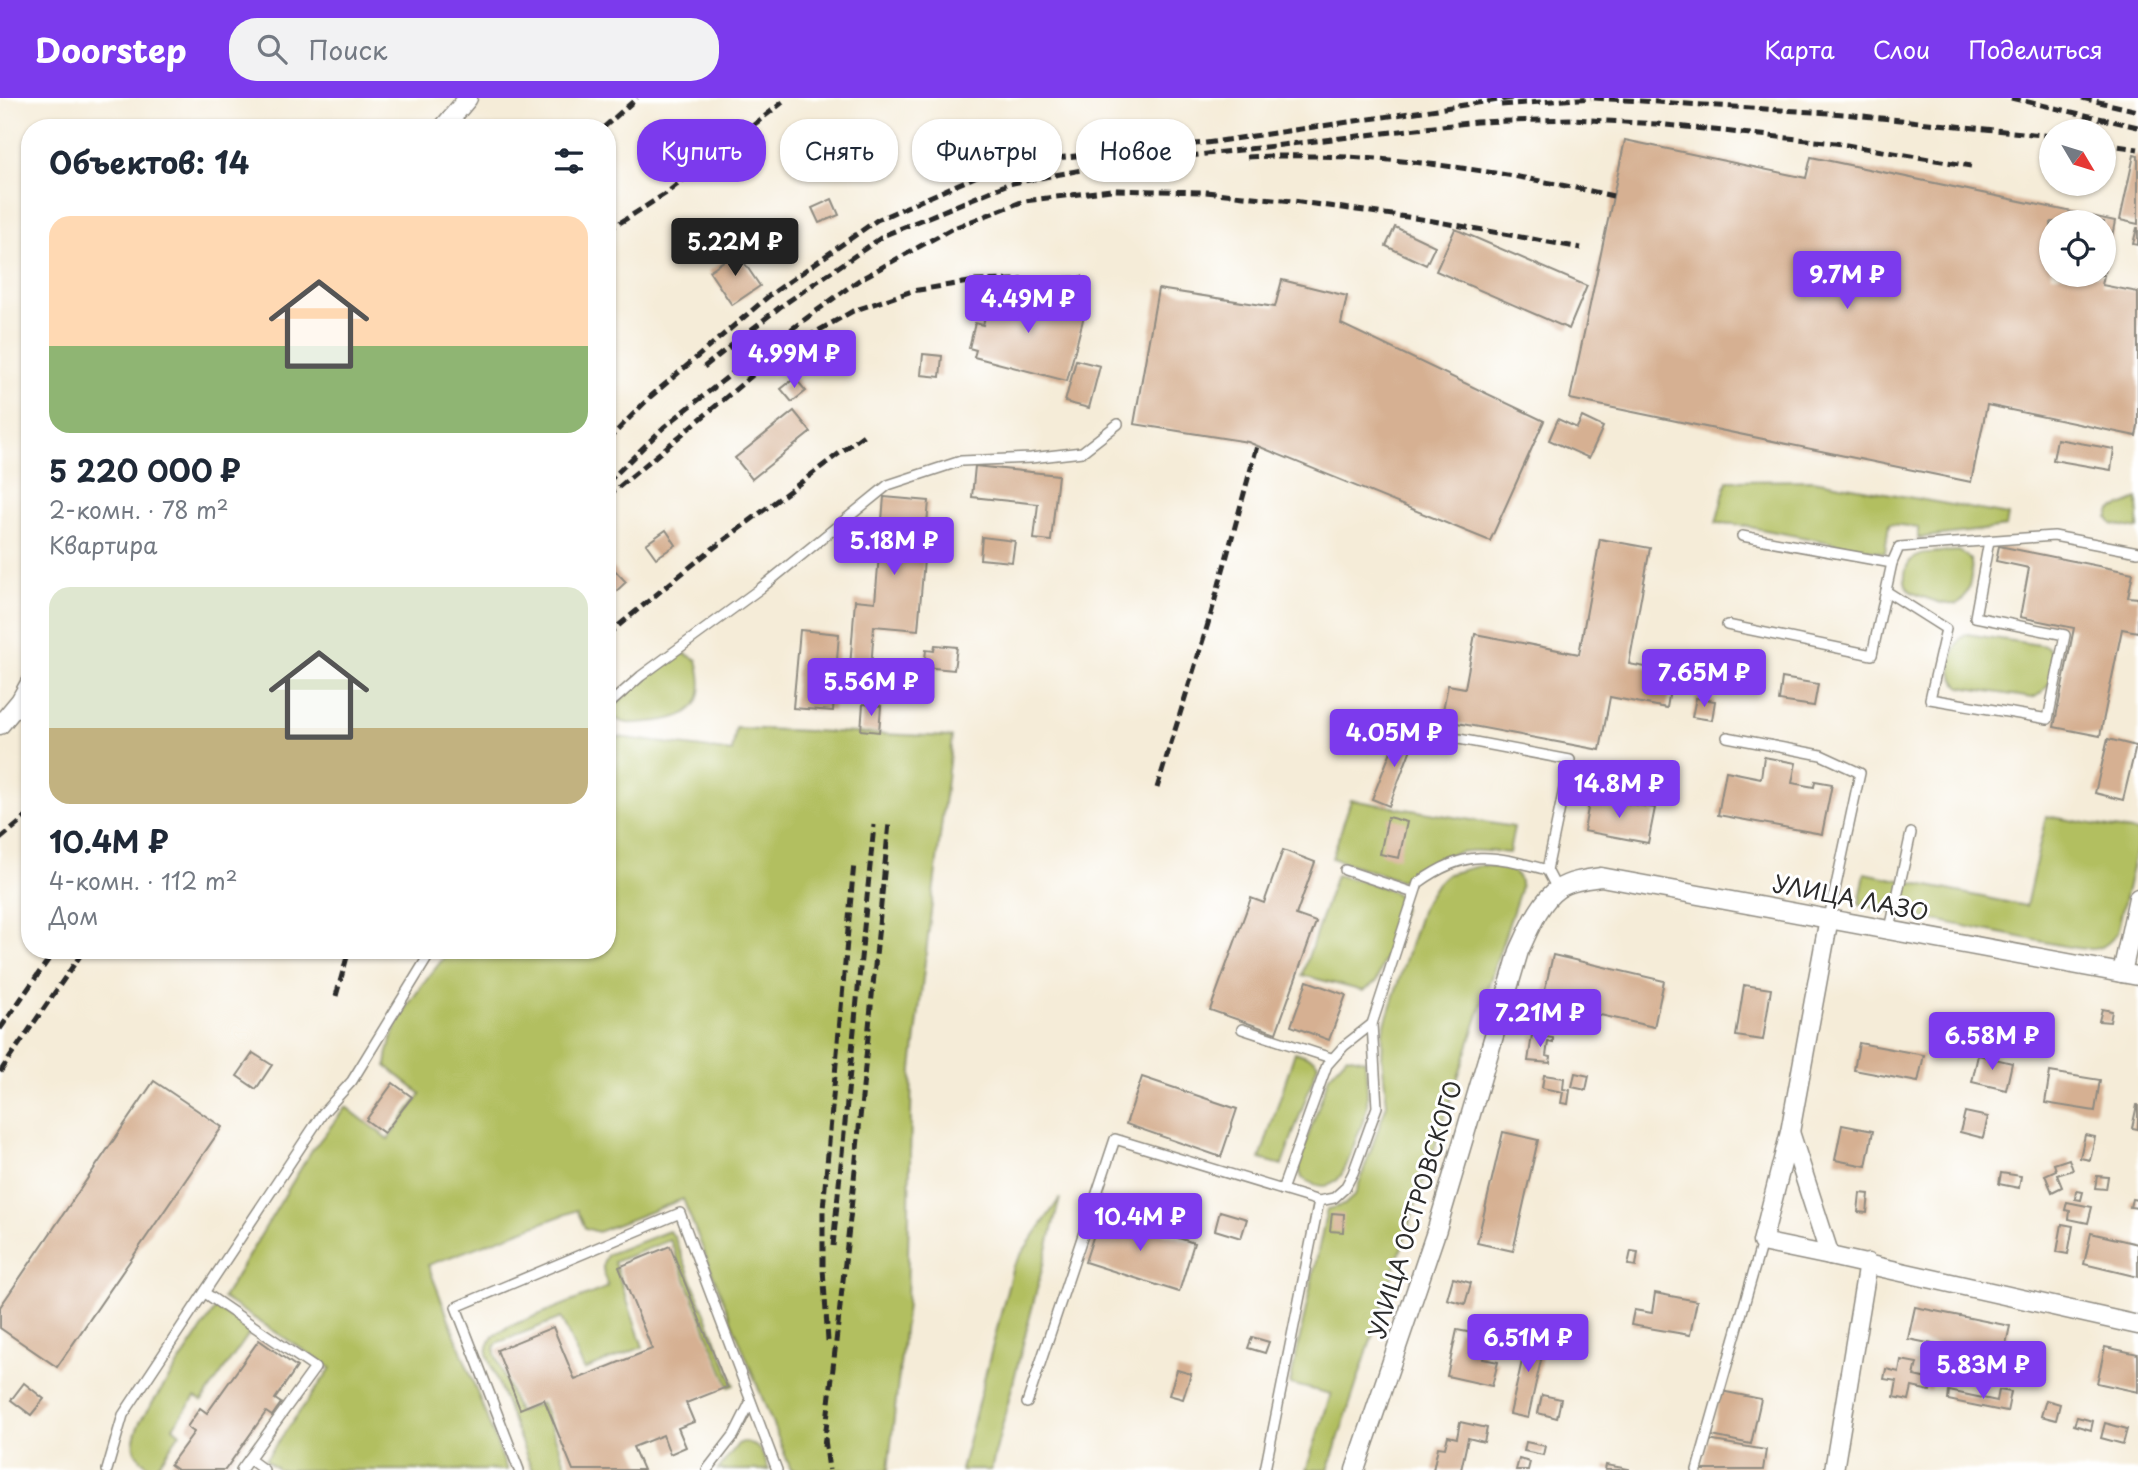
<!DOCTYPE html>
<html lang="ru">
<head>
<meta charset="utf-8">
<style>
  :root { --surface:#fff; --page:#f2f2f3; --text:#1f2937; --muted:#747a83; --accent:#7c3aed }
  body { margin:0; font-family:"Playpen Sans",sans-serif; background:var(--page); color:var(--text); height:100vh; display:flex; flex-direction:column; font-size:26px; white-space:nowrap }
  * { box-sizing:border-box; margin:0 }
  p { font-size:23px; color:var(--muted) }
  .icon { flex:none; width:38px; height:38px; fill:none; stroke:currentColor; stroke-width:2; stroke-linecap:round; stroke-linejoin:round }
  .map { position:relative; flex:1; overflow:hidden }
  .side { position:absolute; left:21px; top:21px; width:595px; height:840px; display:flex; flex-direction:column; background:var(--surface); border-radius:28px; box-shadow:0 2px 5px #0004 }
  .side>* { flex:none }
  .top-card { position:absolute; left:637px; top:21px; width:665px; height:63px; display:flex; gap:14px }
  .needle { width:46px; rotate:128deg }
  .tools { position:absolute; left:2039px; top:21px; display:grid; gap:14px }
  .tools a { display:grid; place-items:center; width:77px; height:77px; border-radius:50%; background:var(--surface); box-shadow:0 2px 5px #0004; font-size:35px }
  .price { position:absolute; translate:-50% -60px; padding:0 16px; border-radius:7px; background:var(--accent); color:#fff; font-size:23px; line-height:46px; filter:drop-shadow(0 2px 4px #0008) }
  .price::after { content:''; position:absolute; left:50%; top:42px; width:21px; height:16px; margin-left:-10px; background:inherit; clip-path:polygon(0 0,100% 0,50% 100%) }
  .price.on { background:#222; color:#fff }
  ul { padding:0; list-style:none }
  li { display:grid; align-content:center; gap:14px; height:371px; padding:0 28px }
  li span { display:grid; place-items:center; height:217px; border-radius:21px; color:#555 }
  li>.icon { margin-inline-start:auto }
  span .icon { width:126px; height:126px; fill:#fffc; stroke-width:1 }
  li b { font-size:30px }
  h2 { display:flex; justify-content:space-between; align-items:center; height:84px; padding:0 28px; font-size:30px }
  .chip { padding:0 24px; border-radius:28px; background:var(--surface); box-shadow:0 2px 5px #0004; font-size:24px; line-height:63px }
  .chip.on { background:var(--accent); color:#fff }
  header { display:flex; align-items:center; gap:42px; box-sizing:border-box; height:98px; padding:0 35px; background:var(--accent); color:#fff }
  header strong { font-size:33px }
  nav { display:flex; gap:38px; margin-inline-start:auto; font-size:24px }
  .search { width:490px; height:63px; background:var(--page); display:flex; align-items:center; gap:18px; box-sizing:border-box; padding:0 24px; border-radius:28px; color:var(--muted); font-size:26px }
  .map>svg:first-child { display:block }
  .green { fill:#b2bf61; stroke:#6e7546; stroke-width:2 }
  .building { fill:#d6b092 }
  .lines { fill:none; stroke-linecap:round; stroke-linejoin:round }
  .service-casing { stroke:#908c82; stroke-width:12 }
  .minor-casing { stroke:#908c82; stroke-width:21 }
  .service { stroke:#fff; stroke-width:9 }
  .minor { stroke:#fff; stroke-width:18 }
  .rail { stroke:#2b2b2b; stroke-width:5; stroke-dasharray:10 5; stroke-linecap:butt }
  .labels { text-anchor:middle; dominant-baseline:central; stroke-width:6; stroke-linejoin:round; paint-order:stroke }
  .street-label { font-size:23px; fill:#2b2b2b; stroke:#fff }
</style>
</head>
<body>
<header>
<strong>Doorstep</strong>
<div class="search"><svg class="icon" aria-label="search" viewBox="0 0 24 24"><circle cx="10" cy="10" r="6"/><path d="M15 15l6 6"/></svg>Поиск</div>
<nav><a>Карта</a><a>Слои</a><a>Поделиться</a></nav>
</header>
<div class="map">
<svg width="2138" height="1372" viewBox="0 0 2138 1372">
  <rect width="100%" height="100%" fill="#fff"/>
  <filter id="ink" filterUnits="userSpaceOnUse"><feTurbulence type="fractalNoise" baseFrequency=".0143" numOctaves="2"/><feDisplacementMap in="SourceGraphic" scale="14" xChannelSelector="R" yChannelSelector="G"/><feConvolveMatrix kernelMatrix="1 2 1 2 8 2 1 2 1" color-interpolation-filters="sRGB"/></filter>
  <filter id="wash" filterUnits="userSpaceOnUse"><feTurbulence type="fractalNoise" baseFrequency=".00686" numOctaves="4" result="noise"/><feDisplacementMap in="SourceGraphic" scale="28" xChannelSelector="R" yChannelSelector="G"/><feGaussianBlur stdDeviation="1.57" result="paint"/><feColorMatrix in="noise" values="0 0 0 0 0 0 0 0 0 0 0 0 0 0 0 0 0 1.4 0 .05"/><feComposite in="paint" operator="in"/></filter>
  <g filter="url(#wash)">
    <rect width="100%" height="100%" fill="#f5ecd8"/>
    <!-- green -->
    <g class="green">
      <polygon points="1813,382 2008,417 2006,429 1918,440 1918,429 1889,426 1885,455 1734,426 1716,425 1727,383"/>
      <polygon points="2138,401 2138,431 2112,426 2108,420 2111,412"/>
      <path d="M 1959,453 C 1964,456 1969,458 1971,464 C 1973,476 1968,504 1955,506 C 1945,508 1933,502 1923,499 C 1919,497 1912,495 1909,492 C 1901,483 1905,463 1916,459 C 1927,453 1946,454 1959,453 Z"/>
      <path d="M 1967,536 L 2046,548 C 2065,561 2051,594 2032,600 L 1961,589 C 1945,579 1951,543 1967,536 Z"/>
      <path d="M 684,555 L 697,562 C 709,606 693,621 649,624 C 636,625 623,628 613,618 L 614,608 C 634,589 657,563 684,555 Z"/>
      <path d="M 736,630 L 952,639 L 912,971 L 907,1206 L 888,1372 L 791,1372 L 683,1101 L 598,1134 L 585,1130 L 577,1112 L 428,1167 L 507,1372 L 279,1372 L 265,1362 L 331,1270 L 223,1200 L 310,1055 L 346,1009 L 388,1041 L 421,996 L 386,968 C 389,922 423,887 450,852 L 607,852 L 607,639 L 611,638 L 732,654 Z"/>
      <path d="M 1351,702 L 1514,729 L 1509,755 C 1483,752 1461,750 1437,761 C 1422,768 1417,782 1399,782 L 1332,760 Z"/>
      <path d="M 2046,718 L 2138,734 L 2138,743 L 2117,835 C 2102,857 2087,851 2064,848 L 1859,807 L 1865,775 L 2026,808 Z"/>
      <path d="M 1482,767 C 1498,769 1524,769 1520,792 L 1328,1372 L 1306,1372 L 1331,1296 L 1290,1286 L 1327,1111 L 1344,1107 L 1355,1097 L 1387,1006 L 1382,960 L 1383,932 L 1423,807 L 1437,785 L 1448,776 Z"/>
      <path d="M 1336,777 C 1355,782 1380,786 1396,796 C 1402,800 1402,805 1403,811 L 1376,884 L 1363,893 L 1302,877 Z"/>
      <polygon points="1295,954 1314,961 1318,966 1282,1067 1260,1061"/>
      <path d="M 1347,958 L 1365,962 C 1366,977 1368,992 1367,1007 C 1366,1019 1359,1032 1355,1044 C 1345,1072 1337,1103 1302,1080 L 1298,1068 L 1329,978 Z"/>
      <polygon points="1060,1100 991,1372 961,1372 1013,1168"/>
      <path d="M 669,1133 L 674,1138 L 734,1287 L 729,1289 L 670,1142 L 614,1164 L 643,1249 L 584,1272 L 561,1220 L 500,1244 L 495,1248 L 495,1255 L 518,1314 L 542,1305 L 568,1372 L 532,1372 L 487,1257 C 488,1240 493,1237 508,1229 L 608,1189 C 604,1176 599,1168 608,1156 Z"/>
      <path d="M 216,1210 L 251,1233 L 202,1303 L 195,1299 L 173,1329 L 180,1335 L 155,1372 C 131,1357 128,1349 141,1322 Z"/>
      <path d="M 743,1344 C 760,1345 764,1358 769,1372 L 718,1372 L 738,1346 Z"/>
    </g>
    <g id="blocks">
      <!-- building -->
      <g class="building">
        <polygon points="1625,42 1806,80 1811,59 2115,123 2105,175 2104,124 2051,124 2051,177 2104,177 2102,187 2138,194 2138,328 2136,338 1987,307 1971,384 1570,301"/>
        <polygon points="2134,57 2138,58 2138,126 2120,122"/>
        <polygon points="832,101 839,117 819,125 812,110"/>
        <polygon points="1395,129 1435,148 1426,167 1386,148"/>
        <polygon points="2137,130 2138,130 2138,147 2133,146"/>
        <polygon points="1455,131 1587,188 1569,231 1436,173"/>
        <polygon points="737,154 760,188 732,207 709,173"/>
        <polygon points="1282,182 1347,198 1341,226 1544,323 1490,443 1248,344 1134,326 1158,191 1275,209"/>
        <polygon points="992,190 1085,214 1067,283 974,259 976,252 969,250 975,225 983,227"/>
        <polygon points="923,256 942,258 940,279 921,277"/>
        <polygon points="1076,262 1100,268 1089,310 1065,304"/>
        <polygon points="795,280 806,293 792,304 781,291"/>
        <polygon points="794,313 811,334 752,381 735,360"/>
        <polygon points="1582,319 1603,329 1589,360 1549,342 1558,321 1577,330"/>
        <polygon points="2057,341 2114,351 2111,372 2053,362"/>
        <polygon points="975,368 1058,377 1051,443 1034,441 1038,406 972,399"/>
        <polygon points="884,399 929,403 918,532 874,528 871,572 850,570 855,502 875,504"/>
        <polygon points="666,432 676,447 656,460 646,446"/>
        <polygon points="982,439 1015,443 1012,464 980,461"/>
        <polygon points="1600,441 1650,450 1629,566 1673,574 1667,610 1610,599 1600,652 1441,622 1448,587 1465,590 1475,536 1579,556"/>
        <polygon points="1999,448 2133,475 2128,499 2138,500 2138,534 2122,531 2100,638 2054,629 2074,530 2020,519 2029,470 1996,463"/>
        <polygon points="607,464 626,484 607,502"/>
        <polygon points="800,532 839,536 833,613 793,610"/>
        <polygon points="935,547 957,549 954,572 924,569 926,552 934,553"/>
        <polygon points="1782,580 1818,586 1814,608 1779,603"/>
        <polygon points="1696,600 1715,603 1712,622 1692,619"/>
        <polygon points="863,606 881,608 879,634 861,632"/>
        <polygon points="1399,633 1415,640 1389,708 1372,701"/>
        <polygon points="2108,641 2136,648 2123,702 2095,695"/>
        <polygon points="1764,659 1796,665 1792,685 1814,689 1815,683 1832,686 1822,736 1718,717 1726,673 1761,680"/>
        <polygon points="1590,699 1655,710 1648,745 1584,733"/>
        <polygon points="1388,719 1407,724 1399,760 1380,756"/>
        <polygon points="1283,752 1315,764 1296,817 1316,824 1276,935 1210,912 1251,800 1264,805"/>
        <polygon points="1553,857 1664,883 1654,929 1542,904"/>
        <polygon points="1307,883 1346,897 1329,942 1291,928"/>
        <polygon points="1744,887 1771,891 1763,942 1736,938"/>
        <polygon points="2102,911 2112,913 2110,924 2099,923"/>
        <polygon points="1532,937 1553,940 1553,945 1548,944 1546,958 1551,959 1550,965 1528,963"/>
        <polygon points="1859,945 1924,957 1918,984 1854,972"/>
        <polygon points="253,955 272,967 256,991 237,978"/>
        <polygon points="1978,957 2012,965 2006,992 1972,984"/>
        <polygon points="2050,974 2100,982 2095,1013 2045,1005"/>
        <polygon points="1575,975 1589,978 1586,992 1572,989"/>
        <polygon points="1544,977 1564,980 1563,991 1570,992 1568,1006 1561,1005 1563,994 1542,990"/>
        <polygon points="1142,979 1237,1011 1221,1059 1126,1026"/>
        <polygon points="154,983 222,1029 57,1269 0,1230 0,1209"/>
        <polygon points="393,985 412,999 384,1035 366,1022"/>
        <polygon points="2137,1007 2138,1007 2138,1031 2132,1030"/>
        <polygon points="1965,1014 1988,1019 1983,1040 1960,1034"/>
        <polygon points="1842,1027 1873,1033 1866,1068 1835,1062"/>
        <polygon points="1503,1034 1538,1042 1513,1153 1477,1145"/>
        <polygon points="2085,1037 2095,1039 2090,1062 2080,1060"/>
        <polygon points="2069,1061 2073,1072 2057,1077 2062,1089 2052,1094 2045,1077 2056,1072 2054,1066"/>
        <polygon points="2001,1075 2021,1078 2019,1090 1999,1086"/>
        <polygon points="2097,1078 2108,1079 2106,1091 2095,1090"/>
        <polygon points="2076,1093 2083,1094 2081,1102 2075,1101"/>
        <polygon points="1860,1095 1869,1096 1867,1115 1858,1114"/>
        <polygon points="2132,1101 2138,1102 2138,1110 2130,1109"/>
        <polygon points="2067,1104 2092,1109 2088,1125 2069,1121 2070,1113 2065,1112"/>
        <polygon points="1220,1113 1247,1121 1241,1140 1215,1132"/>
        <polygon points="1101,1115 1194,1145 1179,1194 1085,1164"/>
        <polygon points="1332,1115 1344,1116 1343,1134 1330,1133"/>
        <polygon points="2062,1126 2073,1128 2068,1156 2057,1154"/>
        <polygon points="2091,1135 2138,1146 2138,1179 2084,1166"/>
        <polygon points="670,1148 727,1289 686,1305 694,1324 678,1330 686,1349 670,1356 663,1337 633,1349 643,1372 573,1372 544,1301 520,1311 497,1252 553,1229 575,1282 652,1251 619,1169"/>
        <polygon points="1631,1153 1638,1154 1636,1168 1628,1167"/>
        <polygon points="1453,1180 1471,1185 1465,1206 1447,1201"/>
        <polygon points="1655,1195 1697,1203 1690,1237 1631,1227 1634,1212 1652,1215"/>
        <polygon points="1915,1209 2010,1228 2003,1260 1908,1241"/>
        <polygon points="1457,1232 1488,1238 1483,1261 1498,1264 1492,1288 1447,1278"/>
        <polygon points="1529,1232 1547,1235 1528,1320 1510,1316"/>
        <polygon points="1252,1239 1269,1244 1265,1255 1248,1250"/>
        <polygon points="259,1242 297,1269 275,1301 281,1305 272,1318 266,1314 225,1372 177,1372 170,1367 194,1334 187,1329 200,1310 207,1315"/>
        <polygon points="2105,1249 2138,1256 2138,1294 2097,1285"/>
        <polygon points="1901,1262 1917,1265 1914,1278 1932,1282 1930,1293 1912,1289 1909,1302 1894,1299 1897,1283 1884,1281 1886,1271 1899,1274"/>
        <polygon points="1177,1272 1191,1276 1183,1301 1169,1297"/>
        <polygon points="24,1285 44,1301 31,1317 11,1302"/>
        <polygon points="1999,1292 2011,1294 2007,1314 1948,1302 1949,1293 1997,1303"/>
        <polygon points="1721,1293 1761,1301 1751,1346 1712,1338"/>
        <polygon points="1542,1297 1561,1301 1557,1320 1538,1315"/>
        <polygon points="2046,1302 2060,1306 2056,1322 2041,1318"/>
        <polygon points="2077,1319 2093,1323 2091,1332 2074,1327"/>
        <polygon points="1460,1324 1487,1330 1484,1344 1468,1340 1461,1372 1433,1372 1438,1349 1445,1350 1448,1338 1457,1340"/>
        <polygon points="2105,1325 2127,1331 2123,1346 2101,1340"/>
        <polygon points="1708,1342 1766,1352 1763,1372 1702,1372"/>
        <polygon points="1526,1344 1545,1348 1543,1357 1524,1353"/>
        <polygon points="1519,1361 1530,1364 1528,1372 1516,1372"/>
        <polygon points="1606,1367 1629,1371 1629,1372 1605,1372"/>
      </g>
    </g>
  </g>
  <g filter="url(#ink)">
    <use href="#blocks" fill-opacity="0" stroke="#908c82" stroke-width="2"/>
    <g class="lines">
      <!-- service casing -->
      <g class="service-casing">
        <g id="service">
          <polyline points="1742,438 1892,465 1899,449 2054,438 2138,454"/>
          <polyline points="1886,493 1946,531 1930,601 2048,621 2065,537 1975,519 1989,443"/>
          <polyline points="1727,527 1872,557 1892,465"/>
          <polyline points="607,608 641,578 761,490 888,387 961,363 1031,360 1082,354 1118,326"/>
          <polyline points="1443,638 1570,662 1547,772 1557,791"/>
          <polyline points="1727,639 1821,657 1860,675 1829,820"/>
          <polyline points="1345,772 1414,795"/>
          <polyline points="1890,831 1911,735"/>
          <polyline points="1242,931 1331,960"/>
          <polyline points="1282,1092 1327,967 1344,948 1372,926"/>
          <polyline points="205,1195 315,1270 241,1372"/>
          <path d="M 1027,1305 L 1115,1041 L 1319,1103 L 1334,1100 L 1345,1090 L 1353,1075 L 1377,1009 L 1372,926 L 1418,785 C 1467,750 1492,757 1547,772"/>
          <polyline points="249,1361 264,1372"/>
          <polyline points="107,1372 123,1317 323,1015 352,983 432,852"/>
          <polyline points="519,1372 456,1209 680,1115 777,1372"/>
          <polyline points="707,1372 734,1337 750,1305"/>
          <polyline points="1265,1372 1319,1103"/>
          <polyline points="1697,1372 1762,1144"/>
        </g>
      </g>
      <!-- minor casing -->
      <g class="minor-casing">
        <g id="minor">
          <polyline points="443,30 468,0"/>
          <polyline points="0,627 20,603 30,585"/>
          <polyline points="1829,820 1790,1034 1762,1144 1830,1158"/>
          <polyline points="2122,875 2138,800"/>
          <polyline points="1790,1034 1830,1158 2138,1227"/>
          <path d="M 1355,1372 L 1437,1131 L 1519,853 C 1528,834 1540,803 1558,791 C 1570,783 1587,781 1601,779 L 2138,878"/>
          <polyline points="1834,1372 1868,1165"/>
        </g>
      </g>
      <!-- service -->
      <use href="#service" class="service"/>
      <!-- minor -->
      <use href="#minor" class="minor"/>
      <!-- rail -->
      <g class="rail">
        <polyline points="1594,0 1844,16 2051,38"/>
        <polyline points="2011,0 2138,29"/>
        <polyline points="2082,0 2138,13"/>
        <polyline points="1501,7 1591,0"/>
        <polyline points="603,30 637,0"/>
        <polyline points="2104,46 2138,51"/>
        <path d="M 1247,59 C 1370,53 1493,71 1613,98"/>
        <polyline points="607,133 665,96 783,4"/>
        <polyline points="704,269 780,209 885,137 1008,86 1097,69 1476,24 1573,21 1657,26 1835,45 1971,68"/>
        <polyline points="607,343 650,299 770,197 877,122 977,78 1036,62 1206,45 1512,0"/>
        <polyline points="607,385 664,329 749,262 859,182 951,131 1024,103 1111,92 1205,94 1293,103 1428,122 1581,150"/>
        <polyline points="607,399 779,255 853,213 912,193 975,183 1083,180"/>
        <polyline points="607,537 707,455 865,336"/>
        <polyline points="1157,690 1211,516 1257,348"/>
        <polyline points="0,741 30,716"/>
        <polyline points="336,898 349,852"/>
        <polyline points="0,931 55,852"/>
        <polyline points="0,974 84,852"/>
        <polyline points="833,1148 874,727"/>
        <polyline points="828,1243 823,1171 823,1111 854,765"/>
        <polyline points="825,1341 829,1372"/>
        <polyline points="824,1349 851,1112 889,725"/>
      </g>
    </g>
  </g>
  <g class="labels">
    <!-- street labels -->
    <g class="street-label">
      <text transform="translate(1851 799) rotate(11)">УЛИЦА ЛАЗО</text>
      <text transform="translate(1414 1111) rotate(-73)">УЛИЦА ОСТРОВСКОГО</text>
    </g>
  </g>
</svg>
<div class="tools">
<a><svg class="needle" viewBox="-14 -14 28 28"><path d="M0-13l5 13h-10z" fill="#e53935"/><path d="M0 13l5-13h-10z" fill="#747a83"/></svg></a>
<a><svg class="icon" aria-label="locate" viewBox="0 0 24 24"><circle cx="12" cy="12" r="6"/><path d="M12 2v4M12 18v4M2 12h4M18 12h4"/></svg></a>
</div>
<b class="price on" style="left:735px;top:180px">5.22M ₽</b>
<b class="price" style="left:1847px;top:213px">9.7M ₽</b>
<b class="price" style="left:1028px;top:237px">4.49M ₽</b>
<b class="price" style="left:794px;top:292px">4.99M ₽</b>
<b class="price" style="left:894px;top:479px">5.18M ₽</b>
<b class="price" style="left:1704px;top:611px">7.65M ₽</b>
<b class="price" style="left:871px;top:620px">5.56M ₽</b>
<b class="price" style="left:1394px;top:671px">4.05M ₽</b>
<b class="price" style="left:1619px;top:722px">14.8M ₽</b>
<b class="price" style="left:1540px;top:951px">7.21M ₽</b>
<b class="price" style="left:1992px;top:974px">6.58M ₽</b>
<b class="price" style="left:1140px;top:1155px">10.4M ₽</b>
<b class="price" style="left:1528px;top:1276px">6.51M ₽</b>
<b class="price" style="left:1983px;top:1303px">5.83M ₽</b>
<div class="top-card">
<a class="chip on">Купить</a>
<a class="chip">Снять</a>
<a class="chip">Фильтры</a>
<a class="chip">Новое</a>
</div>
<section class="side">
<h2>Объектов: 14<svg class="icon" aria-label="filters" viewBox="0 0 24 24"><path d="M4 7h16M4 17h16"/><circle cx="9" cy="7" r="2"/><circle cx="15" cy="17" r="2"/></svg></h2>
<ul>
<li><span style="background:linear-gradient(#ffd9b3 60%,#8fb573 0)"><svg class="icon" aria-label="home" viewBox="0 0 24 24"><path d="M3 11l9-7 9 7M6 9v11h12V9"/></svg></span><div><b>5 220 000 ₽</b><p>2-комн. · 78 m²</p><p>Квартира</p></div></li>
<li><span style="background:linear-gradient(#dfe7d0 65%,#c2b280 0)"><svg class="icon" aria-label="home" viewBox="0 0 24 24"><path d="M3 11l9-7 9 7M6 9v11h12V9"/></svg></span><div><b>10.4M ₽</b><p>4-комн. · 112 m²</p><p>Дом</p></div></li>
</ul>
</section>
</div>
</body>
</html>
